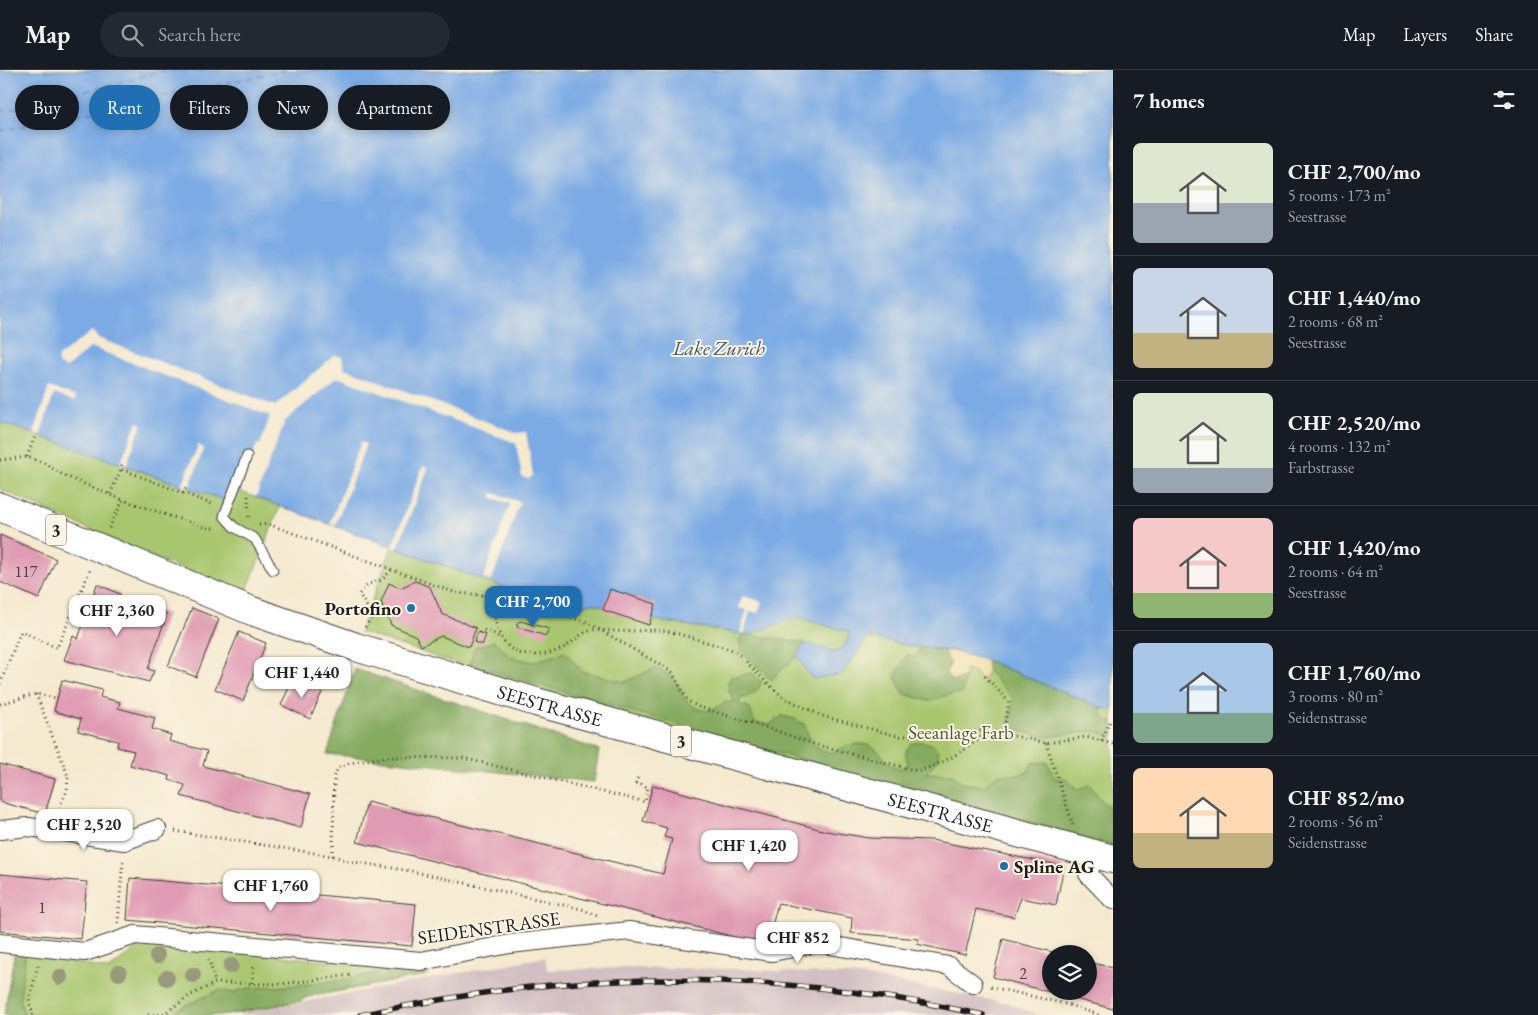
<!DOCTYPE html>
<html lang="en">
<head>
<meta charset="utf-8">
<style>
  :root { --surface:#171b24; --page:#242831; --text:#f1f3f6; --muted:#9ea1a6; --line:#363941; --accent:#1f6fb2 }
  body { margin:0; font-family:"EB Garamond",serif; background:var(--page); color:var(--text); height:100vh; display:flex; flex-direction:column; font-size:19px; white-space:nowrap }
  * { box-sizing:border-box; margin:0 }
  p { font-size:16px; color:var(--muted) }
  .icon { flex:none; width:28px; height:28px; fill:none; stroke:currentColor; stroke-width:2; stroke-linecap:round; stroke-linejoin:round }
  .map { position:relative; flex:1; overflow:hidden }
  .panel { display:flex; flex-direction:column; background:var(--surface); width:425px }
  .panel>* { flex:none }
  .banner { position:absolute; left:15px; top:15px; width:475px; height:45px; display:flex; gap:10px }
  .fabs { position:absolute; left:1042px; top:875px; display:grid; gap:10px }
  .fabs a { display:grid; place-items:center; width:55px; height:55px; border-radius:50%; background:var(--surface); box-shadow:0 2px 8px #0003; font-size:25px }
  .price { position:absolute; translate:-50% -42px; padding:0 11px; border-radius:10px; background:#fff; color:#222; font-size:16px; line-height:32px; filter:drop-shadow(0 1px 2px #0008) }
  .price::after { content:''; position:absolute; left:50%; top:30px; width:15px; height:11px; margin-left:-8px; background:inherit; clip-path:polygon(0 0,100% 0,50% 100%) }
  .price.active { background:var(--accent); color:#fff }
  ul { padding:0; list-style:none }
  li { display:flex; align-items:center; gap:15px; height:125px; padding:0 20px }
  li+li { border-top:1px solid var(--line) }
  li span { display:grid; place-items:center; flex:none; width:140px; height:100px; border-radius:8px; color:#555 }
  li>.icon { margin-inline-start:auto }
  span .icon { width:60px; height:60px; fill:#fffc; stroke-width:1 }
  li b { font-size:21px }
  h2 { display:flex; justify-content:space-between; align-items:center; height:60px; padding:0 20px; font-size:21px }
  .tag { padding:0 18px; border-radius:22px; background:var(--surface); box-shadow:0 2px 8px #0003; font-size:18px; line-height:45px }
  .tag.active { background:var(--accent); color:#fff }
  header { display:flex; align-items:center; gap:30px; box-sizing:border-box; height:70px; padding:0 25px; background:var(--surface); border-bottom:1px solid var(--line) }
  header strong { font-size:24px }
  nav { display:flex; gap:28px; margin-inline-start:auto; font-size:18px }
  .search { width:350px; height:45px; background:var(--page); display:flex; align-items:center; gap:12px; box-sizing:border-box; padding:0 18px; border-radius:28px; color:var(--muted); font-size:19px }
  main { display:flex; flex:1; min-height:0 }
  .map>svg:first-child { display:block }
  .industrial { fill:#d2bec3 }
  .green { fill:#a8c66e; stroke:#627145 }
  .forest { fill:#86ab61; stroke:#51643e }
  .sand { fill:#eeda9e; stroke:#857b5d }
  .water { fill:#7baae5; stroke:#4c6380 }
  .pier { fill:#f5e9cf }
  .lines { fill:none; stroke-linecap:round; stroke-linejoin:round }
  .ferry { stroke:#42556c; stroke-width:1; stroke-dasharray:6 5; stroke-linecap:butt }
  .building { fill:#e09bb4 }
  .lane-casing { stroke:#3d3b37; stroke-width:11 }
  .street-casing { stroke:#3d3b37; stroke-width:20 }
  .primary-casing { stroke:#3d3b37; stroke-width:30 }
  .path { stroke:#3d3b37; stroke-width:3; stroke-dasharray:1 4; stroke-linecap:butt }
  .lane { stroke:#fff; stroke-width:9 }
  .street { stroke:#fff; stroke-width:18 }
  .primary { stroke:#fff; stroke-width:28 }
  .rail-casing { stroke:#1c1c1c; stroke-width:5.5 }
  .rail { stroke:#fcf5e5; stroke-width:4; stroke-dasharray:11; stroke-linecap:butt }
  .tree { fill:#99997c }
  .poi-dot { fill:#1f6fb2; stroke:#fcf5e5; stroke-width:2 }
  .labels { text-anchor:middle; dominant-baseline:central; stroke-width:4; stroke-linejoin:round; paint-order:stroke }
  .number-label { font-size:16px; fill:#4d3c42 }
  .shield { fill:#fcf5e5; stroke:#5f5d58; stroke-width:1 }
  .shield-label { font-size:18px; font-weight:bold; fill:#1c1c1c }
  .poi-label { font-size:19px; font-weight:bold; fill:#1c1c1c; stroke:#fcf5e5; text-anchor:end }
  .street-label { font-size:19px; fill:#1c1c1c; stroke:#fcf5e5 }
  .park-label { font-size:19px; fill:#4d5839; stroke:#fcf5e5 }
  .water-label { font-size:20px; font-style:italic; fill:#42556c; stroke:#fcf5e5 }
</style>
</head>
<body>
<header>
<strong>Map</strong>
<div class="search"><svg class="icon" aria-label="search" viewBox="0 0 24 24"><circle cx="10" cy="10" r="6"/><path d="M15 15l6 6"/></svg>Search here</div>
<nav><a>Map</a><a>Layers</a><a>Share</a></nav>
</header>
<main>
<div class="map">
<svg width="1113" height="945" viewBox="0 0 1113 945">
  <rect width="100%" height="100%" fill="#fcf5e5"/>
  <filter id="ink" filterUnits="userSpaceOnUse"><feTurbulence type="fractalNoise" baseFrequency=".02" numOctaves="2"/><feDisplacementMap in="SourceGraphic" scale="10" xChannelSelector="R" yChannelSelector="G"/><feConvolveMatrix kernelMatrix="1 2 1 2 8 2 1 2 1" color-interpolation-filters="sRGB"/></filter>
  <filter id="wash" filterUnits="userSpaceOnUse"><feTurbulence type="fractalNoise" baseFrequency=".0096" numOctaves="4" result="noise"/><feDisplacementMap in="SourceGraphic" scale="20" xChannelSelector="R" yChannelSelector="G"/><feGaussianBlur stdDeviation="1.12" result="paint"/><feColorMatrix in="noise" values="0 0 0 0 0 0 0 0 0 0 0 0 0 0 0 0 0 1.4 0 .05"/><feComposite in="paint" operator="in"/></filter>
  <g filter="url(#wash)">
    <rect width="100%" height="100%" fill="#f5e9cf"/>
    <!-- industrial -->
    <polygon class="industrial" points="545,887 547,900 626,898 740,899 862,906 1007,933 1040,945 233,945"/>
    <!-- green -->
    <g class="green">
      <polygon points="0,352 224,430 230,418 280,436 245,525 122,474 0,419"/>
      <polygon points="392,477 566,540 592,533 660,551 748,565 796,547 850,562 845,576 836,582 842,603 868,567 911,576 953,581 986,590 1102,638 1113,640 1113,785 492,605 360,562"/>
      <polygon points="145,871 428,902 428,905 307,927 300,931 226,945 4,945 15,880 109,900"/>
    </g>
    <!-- forest -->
    <g class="forest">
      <polygon points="745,564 805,573 797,586 771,610 746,585 741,579 739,569"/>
      <path d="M 494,571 L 511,587 L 533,592 L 565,582 L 582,601 L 625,612 L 655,598 C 660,601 669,603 672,607 C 684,619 679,631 699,639 C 715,645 721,629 735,632 L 729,621 L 728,612 L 731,607 L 753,603 L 758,610 L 762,612 C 756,623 752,626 740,629 L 739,635 L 747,636 L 751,642 L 754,652 L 769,655 L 782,646 L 795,649 L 805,655 C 810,674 813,676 831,683 C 848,675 866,667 881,684 C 886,691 890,696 898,699 L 909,695 C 893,664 943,667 938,687 C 936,694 930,698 926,703 L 953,704 L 962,713 L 984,716 L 998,704 L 1018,705 L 1028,702 L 1032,693 L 1047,692 L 1056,709 L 1065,708 L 1077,719 L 1090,715 L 1102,731 L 1113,740 L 1113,775 L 900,718 L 470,595 L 474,578 Z"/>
      <polygon points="920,577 944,581 947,589 951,593 946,604 952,611 965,608 962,624 953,624 928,631 904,624 895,607 907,584 912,587 918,584"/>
      <polygon points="986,590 1102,638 1103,648 1110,652 1113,650 1113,666 1091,661 1046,667 1008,658 1014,629 988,601"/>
      <polygon points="355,599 599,680 594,712 327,684"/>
      <polygon points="15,880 26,882 20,928 24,945 4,945"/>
      <path d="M 390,899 L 428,902 L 428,905 L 307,927 L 300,931 L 226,945 L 169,945 L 186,935 L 220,920 L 233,923 C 248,915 269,918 286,916 C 321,913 356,909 390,899 Z"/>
    </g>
    <!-- sand -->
    <path class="sand" d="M 944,581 L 953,581 L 986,590 C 987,598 989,603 982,610 L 974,602 L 965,600 L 965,608 L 952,611 L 946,603 L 951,593 L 947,589 Z"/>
    <!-- water -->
    <polygon class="water" points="0,0 1113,0 1113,640 1102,638 986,590 953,581 911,576 868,567 842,604 812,609 797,586 805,573 836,582 845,576 850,562 796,547 748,565 660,551 592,533 566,540 230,418 224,430 0,352"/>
    <!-- pier -->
    <g class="pier">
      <polygon points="92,261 98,268 275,336 335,285 342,287 344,298 517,363 526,362 533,405 529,409 522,407 516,373 337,307 285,351 256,427 239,421 257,374 260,375 270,346 91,277 66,298 59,295 57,288"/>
      <polygon points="49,317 76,327 75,331 54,324 40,365 34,363"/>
      <polygon points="137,352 142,354 126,396 120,394"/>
      <polygon points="361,372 366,374 335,456 330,454"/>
      <polygon points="198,375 204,378 189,418 182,416"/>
      <polygon points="423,396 428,398 397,479 392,477"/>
      <polygon points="493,423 520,432 491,512 483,509 510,434 491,427"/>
      <polygon points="742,526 762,531 758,543 750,541 744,564 740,563 747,540 739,538"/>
    </g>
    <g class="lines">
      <!-- ferry -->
      <g class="ferry">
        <polyline points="0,42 169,0"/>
        <polyline points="0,61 287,0"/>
      </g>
    </g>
    <g id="blocks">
      <!-- building -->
      <g class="building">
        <polygon points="0,465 56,489 39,529 0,512"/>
        <polygon points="415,511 430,517 442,544 476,558 469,577 441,566 421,576 416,566 391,555 381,532 389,513 400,518"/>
        <polygon points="97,514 120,524 118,531 142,541 144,534 167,544 148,599 154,601 149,612 64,590 73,566 78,569"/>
        <polygon points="610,519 656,534 649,555 603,540"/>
        <polygon points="192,538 219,549 196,607 168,596"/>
        <polygon points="520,551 549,559 546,566 517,557 517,553"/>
        <polygon points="239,562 266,573 243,631 215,619"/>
        <polygon points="478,562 486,565 482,575 474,572"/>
        <polygon points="293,609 322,622 310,649 281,635"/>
        <polygon points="62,610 102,620 100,627 120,632 118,638 155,648 152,659 171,665 169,671 207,681 203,696 310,724 301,758 181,726 185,715 169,710 170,706 130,695 134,681 117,677 118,671 78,661 81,649 54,641"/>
        <polygon points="0,694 55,709 45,744 0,732"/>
        <polygon points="653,715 826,761 869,768 931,770 1064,796 1056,835 1021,828 1014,847 976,839 965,885 917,874 919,869 851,863 852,848 778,833 767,875 357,772 367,732 663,804 672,769 664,767 667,758 643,751"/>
        <polygon points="0,804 87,812 81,869 0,861"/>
        <polygon points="130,808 416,834 412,876 127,850"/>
        <polygon points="1003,869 1056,883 1051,884 1051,921 1089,921 1089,892 1113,898 1113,939 993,907"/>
      </g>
    </g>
  </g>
  <g filter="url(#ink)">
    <use href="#blocks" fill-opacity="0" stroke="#3d3b37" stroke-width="1"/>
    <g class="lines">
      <!-- lane casing -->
      <g class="lane-casing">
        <polyline id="lane" points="247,386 224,446 234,457 255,469 273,500"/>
      </g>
      <!-- street casing -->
      <g class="street-casing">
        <g id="street">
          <polyline points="0,760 28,757 52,760 124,771 157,759"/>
          <polyline points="1095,784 1088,804 1113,830"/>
          <polyline points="0,873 85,882 135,865 421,891 510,874 629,861 772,882 818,873 949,896 973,914"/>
        </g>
      </g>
      <!-- primary casing -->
      <g class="primary-casing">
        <g id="primary">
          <path id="s1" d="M 0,437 L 252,541 L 356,577 L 536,632 L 1113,789"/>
        </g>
      </g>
      <!-- path -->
      <g class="path">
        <polyline points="27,387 36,364"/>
        <polyline points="0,390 27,387 44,393 63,405 123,430"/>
        <polyline points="122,395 121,399 214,435"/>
        <polyline points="110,424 121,399"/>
        <polyline points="183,424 186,417"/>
        <polyline points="248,426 249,450"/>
        <path d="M 259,455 L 268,454 L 456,523 L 494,526 C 492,554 501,587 535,585 C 545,585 556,582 565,577 C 574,572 582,561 594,560 C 605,560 617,562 628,561 C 640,561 655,559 666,561 C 689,566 711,574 733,580 L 740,585 L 767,613 L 783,627 L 822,646 L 898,666 L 946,665 L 986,660 L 1046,673 L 1086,667 L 1113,674"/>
        <polyline points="109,458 123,430 206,458 215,458"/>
        <path d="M 494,526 L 586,552 L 604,562 L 672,602 L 688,631 L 699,637 L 765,657 L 814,674 L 918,701 C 944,694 968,679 988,661"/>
        <polyline points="365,557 373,546 359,524 369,514 382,510 392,499"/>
        <polyline points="482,564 483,560 493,563 501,569"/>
        <polyline points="985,606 1009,632 1003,663"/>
        <polyline points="0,614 21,561 57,578 90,500"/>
        <polyline points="36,624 68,706 67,721 59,738 54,742"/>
        <polyline points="0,634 36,624 56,628"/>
        <polyline points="1101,671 1110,652"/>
        <polyline points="1046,673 1073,755"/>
        <polyline points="175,761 333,786 349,791 411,801 582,839 597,846"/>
        <polyline points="333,786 334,706 338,698 349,693 387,687 463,688 645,732 648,717 636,713 638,707"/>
        <polyline points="118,853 123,789"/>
        <polyline points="209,889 215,913"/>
        <polyline points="252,913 254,894"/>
        <polyline points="991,917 1066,934 1099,945"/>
        <polyline points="33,945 29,931 38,895"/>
        <polyline points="148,945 164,944 189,926 215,913 282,914 351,905"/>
      </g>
      <!-- lane -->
      <use href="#lane" class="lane"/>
      <!-- street -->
      <use href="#street" class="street"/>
      <!-- primary -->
      <use href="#primary" class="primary"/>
      <!-- rail casing -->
      <g class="rail-casing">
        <path id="rail" d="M 360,945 C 423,932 487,921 551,915 C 696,903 841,913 983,945"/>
      </g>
      <!-- rail -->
      <use href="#rail" class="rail"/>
    </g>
    <!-- trees -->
    <g class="tree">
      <circle cx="157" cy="886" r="8"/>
      <circle cx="231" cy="896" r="8"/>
      <circle cx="119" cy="903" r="8"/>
      <circle cx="193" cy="905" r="8"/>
      <circle cx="60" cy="907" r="8"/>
      <circle cx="167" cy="908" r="8"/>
    </g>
  </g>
  <!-- markers -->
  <g class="poi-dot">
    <circle cx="411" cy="538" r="5"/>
    <circle cx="1004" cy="796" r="5"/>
  </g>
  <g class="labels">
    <!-- number labels -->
    <g class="number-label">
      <text x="26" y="501">117</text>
      <text x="42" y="837">1</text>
      <text x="1023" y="903">2</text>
    </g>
    <!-- shield labels -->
    <g class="shield">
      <rect x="46" y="444.5" width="20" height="31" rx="4"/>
      <rect x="671" y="655.5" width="20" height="31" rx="4"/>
    </g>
    <g class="shield-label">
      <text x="56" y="460">3</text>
      <text x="681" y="671">3</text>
    </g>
    <!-- poi labels -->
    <g class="poi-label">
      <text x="401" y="538">Portofino</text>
      <text x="1014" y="796" text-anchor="start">Spline AG</text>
    </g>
    <!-- street labels -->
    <g class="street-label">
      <text stroke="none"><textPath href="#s1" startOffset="585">SEESTRASSE</textPath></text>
      <text stroke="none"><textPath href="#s1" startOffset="990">SEESTRASSE</textPath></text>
      <text transform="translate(489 858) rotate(-8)">SEIDENSTRASSE</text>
    </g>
    <!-- park labels -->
    <g class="park-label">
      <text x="961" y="662">Seeanlage Farb</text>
    </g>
    <!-- water labels -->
    <g class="water-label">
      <text x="719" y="278">Lake Zurich</text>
    </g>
  </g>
</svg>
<div class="fabs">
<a><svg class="icon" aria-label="layers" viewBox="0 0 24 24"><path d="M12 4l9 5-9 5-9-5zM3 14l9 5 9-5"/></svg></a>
</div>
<b class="price active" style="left:533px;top:558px">CHF 2,700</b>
<b class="price" style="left:117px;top:567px">CHF 2,360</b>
<b class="price" style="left:302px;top:629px">CHF 1,440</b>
<b class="price" style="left:84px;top:781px">CHF 2,520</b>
<b class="price" style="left:749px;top:802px">CHF 1,420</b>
<b class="price" style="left:271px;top:842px">CHF 1,760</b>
<b class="price" style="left:798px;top:894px">CHF 852</b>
<div class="banner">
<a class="tag">Buy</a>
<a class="tag active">Rent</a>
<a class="tag">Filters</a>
<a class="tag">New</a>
<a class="tag">Apartment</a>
</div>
</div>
<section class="panel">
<h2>7 homes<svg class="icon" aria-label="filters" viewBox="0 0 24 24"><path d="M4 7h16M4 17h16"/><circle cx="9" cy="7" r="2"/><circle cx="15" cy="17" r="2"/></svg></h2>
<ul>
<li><span style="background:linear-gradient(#dfe7d0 60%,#9aa5b1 0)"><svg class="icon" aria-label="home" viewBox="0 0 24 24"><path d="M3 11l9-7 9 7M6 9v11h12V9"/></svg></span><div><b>CHF 2,700/mo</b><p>5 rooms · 173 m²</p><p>Seestrasse</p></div></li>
<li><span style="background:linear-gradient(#c9d6e8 65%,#c2b280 0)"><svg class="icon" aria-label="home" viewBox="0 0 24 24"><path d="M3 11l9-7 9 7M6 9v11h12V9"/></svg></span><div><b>CHF 1,440/mo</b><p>2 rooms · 68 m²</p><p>Seestrasse</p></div></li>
<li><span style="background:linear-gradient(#dfe7d0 75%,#9aa5b1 0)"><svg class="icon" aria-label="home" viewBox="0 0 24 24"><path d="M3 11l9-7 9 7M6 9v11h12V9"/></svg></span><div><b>CHF 2,520/mo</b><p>4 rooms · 132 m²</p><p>Farbstrasse</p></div></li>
<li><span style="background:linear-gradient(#f6c9c9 75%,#8fb573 0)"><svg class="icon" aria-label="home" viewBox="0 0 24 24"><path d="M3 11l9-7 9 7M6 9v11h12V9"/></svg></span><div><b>CHF 1,420/mo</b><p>2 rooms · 64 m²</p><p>Seestrasse</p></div></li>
<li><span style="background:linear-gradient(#a9c7e8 70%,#7fa58c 0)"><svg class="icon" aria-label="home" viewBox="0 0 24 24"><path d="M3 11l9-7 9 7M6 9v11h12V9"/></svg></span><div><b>CHF 1,760/mo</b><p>3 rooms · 80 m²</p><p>Seidenstrasse</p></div></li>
<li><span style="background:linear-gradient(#ffd9b3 65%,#c2b280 0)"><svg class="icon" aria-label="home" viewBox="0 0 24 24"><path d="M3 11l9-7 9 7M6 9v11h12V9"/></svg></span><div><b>CHF 852/mo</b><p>2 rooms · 56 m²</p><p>Seidenstrasse</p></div></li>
</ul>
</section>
</main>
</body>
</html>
